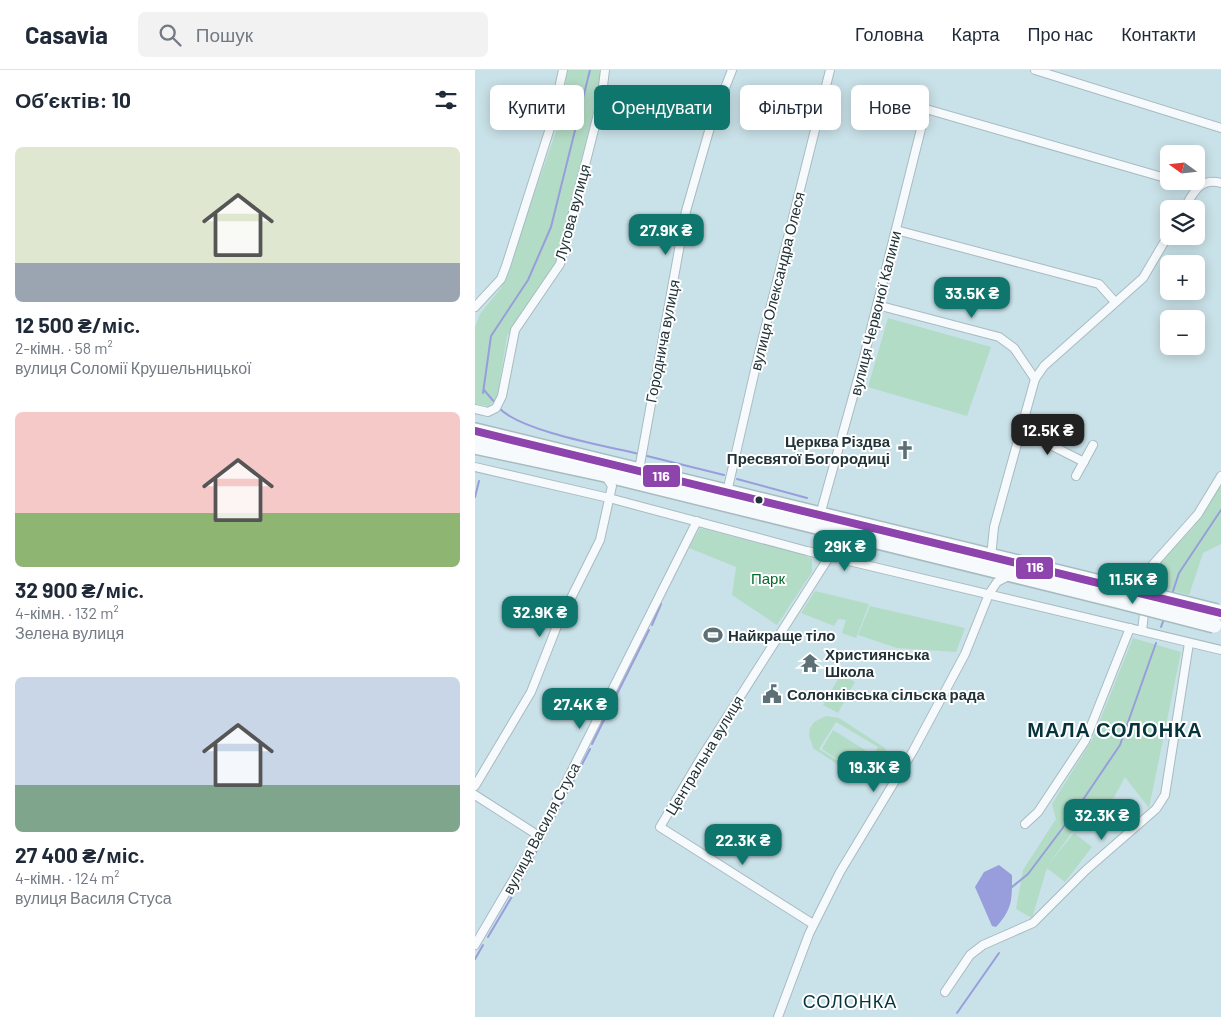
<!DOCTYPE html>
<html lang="uk">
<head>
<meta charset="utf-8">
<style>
  :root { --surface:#fff; --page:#f2f2f3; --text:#1f2937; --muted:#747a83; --line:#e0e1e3; --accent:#0f766e }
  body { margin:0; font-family:Barlow,sans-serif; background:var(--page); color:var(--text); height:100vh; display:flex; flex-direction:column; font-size:19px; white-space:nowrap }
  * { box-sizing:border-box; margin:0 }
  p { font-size:16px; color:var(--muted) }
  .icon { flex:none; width:28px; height:28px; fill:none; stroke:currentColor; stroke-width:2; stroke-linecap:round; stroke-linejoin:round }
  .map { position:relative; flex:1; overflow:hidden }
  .drawer { display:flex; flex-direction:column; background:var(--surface); width:475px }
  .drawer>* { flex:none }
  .banner { position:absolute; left:15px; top:15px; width:475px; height:45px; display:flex; gap:10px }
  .needle { width:32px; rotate:285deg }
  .fabs { position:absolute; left:685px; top:75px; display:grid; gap:10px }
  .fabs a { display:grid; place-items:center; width:45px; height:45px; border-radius:8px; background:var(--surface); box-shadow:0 2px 12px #0003; font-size:25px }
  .price { position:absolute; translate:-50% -42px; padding:0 11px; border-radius:10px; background:var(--accent); color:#fff; font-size:16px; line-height:32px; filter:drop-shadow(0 1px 2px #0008) }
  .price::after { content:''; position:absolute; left:50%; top:30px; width:15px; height:11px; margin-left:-8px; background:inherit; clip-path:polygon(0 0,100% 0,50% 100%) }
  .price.active { background:#222; color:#fff }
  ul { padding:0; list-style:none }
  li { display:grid; align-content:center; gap:10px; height:265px; padding:0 15px }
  li span { display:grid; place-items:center; height:155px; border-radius:8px; color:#555 }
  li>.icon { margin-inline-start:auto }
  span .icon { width:90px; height:90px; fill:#fffc; stroke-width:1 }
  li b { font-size:21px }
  h2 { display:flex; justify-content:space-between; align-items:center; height:60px; padding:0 15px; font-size:21px }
  .pill { padding:0 18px; border-radius:8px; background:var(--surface); box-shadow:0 2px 12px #0003; font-size:18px; line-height:45px }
  .pill.active { background:var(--accent); color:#fff }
  header { display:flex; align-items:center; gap:30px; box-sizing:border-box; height:70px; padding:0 25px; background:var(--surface); border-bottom:1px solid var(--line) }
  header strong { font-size:24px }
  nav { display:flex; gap:28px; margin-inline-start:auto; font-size:18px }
  .search { width:350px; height:45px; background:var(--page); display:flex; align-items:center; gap:12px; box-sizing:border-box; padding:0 18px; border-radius:8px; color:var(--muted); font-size:19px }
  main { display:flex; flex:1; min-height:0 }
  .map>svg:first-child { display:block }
  .green { fill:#b3dcc6; fill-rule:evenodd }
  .water { fill:#989edb }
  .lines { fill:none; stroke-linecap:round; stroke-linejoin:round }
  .stream { stroke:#989edb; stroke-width:2 }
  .street-casing { stroke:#a8bbc0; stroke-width:10 }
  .highway-casing { stroke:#a8bbc0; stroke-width:18 }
  .street { stroke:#f7fafc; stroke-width:8 }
  .highway { stroke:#f7fafc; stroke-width:15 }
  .highway-bridge-casing { stroke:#a8bbc0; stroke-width:18; stroke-linecap:butt }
  .highway-bridge { stroke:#f7fafc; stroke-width:15 }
  .bus-1-casing { stroke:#fff; stroke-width:11 }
  .bus-1 { stroke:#8e44ad; stroke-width:8 }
  .bus-dot { fill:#213338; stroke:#fff; stroke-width:2 }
  .labels { text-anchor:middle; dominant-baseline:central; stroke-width:4; stroke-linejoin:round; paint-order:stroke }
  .street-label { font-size:15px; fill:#213338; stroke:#fff }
  .poi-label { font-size:15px; font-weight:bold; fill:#213338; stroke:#fff; text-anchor:start }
  .park-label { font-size:15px; fill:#07682d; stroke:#fff }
  .quarter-label { font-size:18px; letter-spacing:1px; fill:#04333c; stroke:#fff }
  .district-label { font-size:20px; font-weight:bold; letter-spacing:1px; fill:#04333c; stroke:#fff }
  .line-badge { stroke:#fff; stroke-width:2 }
  .badge-label { font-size:14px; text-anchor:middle; font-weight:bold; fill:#fff }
</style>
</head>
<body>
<header>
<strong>Casavia</strong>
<div class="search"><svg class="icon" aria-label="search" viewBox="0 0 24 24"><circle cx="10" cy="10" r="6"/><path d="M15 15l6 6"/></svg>Пошук</div>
<nav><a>Головна</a><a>Карта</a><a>Про нас</a><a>Контакти</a></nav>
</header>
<main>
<section class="drawer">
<h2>Об’єктів: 10<svg class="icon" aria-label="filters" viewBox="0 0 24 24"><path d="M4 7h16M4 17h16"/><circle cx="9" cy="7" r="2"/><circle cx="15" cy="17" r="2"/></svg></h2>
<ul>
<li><span style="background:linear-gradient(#dfe7d0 75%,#9aa5b1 0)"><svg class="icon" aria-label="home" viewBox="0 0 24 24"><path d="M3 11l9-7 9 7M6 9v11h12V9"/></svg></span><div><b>12 500 ₴/міс.</b><p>2-кімн. · 58 m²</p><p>вулиця Соломії Крушельницької</p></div></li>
<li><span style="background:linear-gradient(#f6c9c9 65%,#8fb573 0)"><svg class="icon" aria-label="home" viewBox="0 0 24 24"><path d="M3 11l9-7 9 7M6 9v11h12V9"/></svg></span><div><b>32 900 ₴/міс.</b><p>4-кімн. · 132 m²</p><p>Зелена вулиця</p></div></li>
<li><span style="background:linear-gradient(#c9d6e8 70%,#7fa58c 0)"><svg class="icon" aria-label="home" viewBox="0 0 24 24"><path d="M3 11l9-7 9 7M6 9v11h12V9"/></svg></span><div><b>27 400 ₴/міс.</b><p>4-кімн. · 124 m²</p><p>вулиця Василя Стуса</p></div></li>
</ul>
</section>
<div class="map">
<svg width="746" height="947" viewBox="0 0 746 947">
  <rect width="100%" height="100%" fill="#c9e1e8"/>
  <!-- green -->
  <g class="green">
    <polygon points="93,0 126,0 122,27 80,195 32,266 22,328 14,336 0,334 0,257 5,244 26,218 83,56"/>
    <polygon points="413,248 516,277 492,346 393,317"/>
    <polygon points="746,412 746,474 728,483 714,525 676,515 676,498 718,458"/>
    <polygon points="225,458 330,485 337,489 337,502 302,555 257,525 261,497 214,478"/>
    <polygon points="340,521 394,534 381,568 367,563 371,550 363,549 359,556 326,543"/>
    <polygon points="395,536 490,558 481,582 422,578 383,565"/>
    <polygon points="658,568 706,582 674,738 650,707 636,733 598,761 573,795 599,763 617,777 590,812 572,798 557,848 541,839 548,800 581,749 577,734 617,670"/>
    <polygon points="366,604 380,612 363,643 348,635"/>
    <path d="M 351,646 L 364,648 L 410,678 L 414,692 L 409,704 L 397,711 L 384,709 L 338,678 L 334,665 L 335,658 L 339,652 ZM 361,652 L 403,677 L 398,685 L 358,660 L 347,679 L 386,705 L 344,679 Z"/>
  </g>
  <!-- water -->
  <path class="water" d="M 524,795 L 537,805 C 537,828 538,839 521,857 L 517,856 L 500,817 L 509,802 Z"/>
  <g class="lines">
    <!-- stream -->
    <g class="stream">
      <polyline points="9,320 21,334"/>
      <polyline points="8,323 16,266 53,210 76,157 115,0"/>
      <path d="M 24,338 C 46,361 130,376 164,384"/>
      <polyline points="168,385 249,405"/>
      <polyline points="262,409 332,428"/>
      <polyline points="0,427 4,411"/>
      <polyline points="697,524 704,503 746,440"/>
      <polyline points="177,555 186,534"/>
      <polyline points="686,557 689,549"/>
      <polyline points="117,674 174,560"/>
      <polyline points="92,723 115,679"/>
      <polyline points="537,817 553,804 599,743 645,675 681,573"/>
      <polyline points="13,867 42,818 90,727"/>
      <polyline points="0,889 8,875"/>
      <polyline points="482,943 524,883"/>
    </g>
    <!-- street casing -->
    <g class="street-casing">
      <g id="street">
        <polyline points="560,0 746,58"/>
        <polyline points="701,111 722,117"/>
        <path d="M 709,139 C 718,123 725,107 746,113"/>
        <polyline points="421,160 624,214 640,232"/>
        <polyline points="402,235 524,267 539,278 560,309"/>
        <polyline points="0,237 26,209 31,196 76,55 88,0"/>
        <polyline points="0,339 13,342 21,338 27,326 40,260 85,194 126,32 130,0"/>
        <polyline points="546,360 609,392"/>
        <polyline points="0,397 134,428 332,481 746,580"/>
        <polyline points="164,400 211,141 236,54 257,0"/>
        <polyline points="601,406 618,375"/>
        <polyline points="252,422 283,287 355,0"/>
        <polyline points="345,445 389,287 451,39 694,109"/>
        <polyline points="516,487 519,457 560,309 569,296 668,208 694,164"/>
        <polyline points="667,561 674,499 723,444 746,406"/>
        <polyline points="0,716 56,622 82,556 125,470 137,416 130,405"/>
        <polyline points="0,725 64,766"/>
        <polyline points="550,754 563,742 610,671 655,558"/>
        <polyline points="338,854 185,757 226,688 354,487"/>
        <polyline points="0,875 64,766 222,451"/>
        <polyline points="470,922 495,885 508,875 558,853 611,800 681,739 690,725 714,573"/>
        <polyline points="303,947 334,864 365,802 438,681 490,584 514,524 522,512 535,505"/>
      </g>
    </g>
    <!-- highway casing -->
    <g class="highway-casing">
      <g id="highway">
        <polyline points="0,361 646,518"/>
        <polyline points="0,376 130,404 642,530"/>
      </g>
    </g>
    <!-- street -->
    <use href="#street" class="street"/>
    <!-- highway -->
    <use href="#highway" class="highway"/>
    <!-- highway-bridge casing -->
    <g class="highway-bridge-casing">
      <g id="highway-bridge">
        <polyline points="646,518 742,542"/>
        <polyline points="642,530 739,555"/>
      </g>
    </g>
    <!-- highway-bridge -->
    <use href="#highway-bridge" class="highway-bridge"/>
    <!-- bus-1 casing -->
    <g class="bus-1-casing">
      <polyline id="bus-1" points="0,361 746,543"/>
    </g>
    <!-- bus-1 -->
    <use href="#bus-1" class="bus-1"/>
  </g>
  <!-- icons -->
  <defs>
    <g id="church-bare" transform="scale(1.5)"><path d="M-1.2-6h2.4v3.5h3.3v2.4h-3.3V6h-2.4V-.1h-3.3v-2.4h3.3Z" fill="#5c7076" stroke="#fff" stroke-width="2.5" paint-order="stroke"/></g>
    <g id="stadium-bare" transform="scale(1.5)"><path d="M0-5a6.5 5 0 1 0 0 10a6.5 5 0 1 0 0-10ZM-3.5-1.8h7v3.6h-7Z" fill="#5c7076" stroke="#fff" stroke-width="2.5" paint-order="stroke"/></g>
    <g id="temple-bare" transform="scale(1.5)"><path d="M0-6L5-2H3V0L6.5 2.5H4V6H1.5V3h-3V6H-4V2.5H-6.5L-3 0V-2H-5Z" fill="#5c7076" stroke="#fff" stroke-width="2.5" paint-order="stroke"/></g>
    <g id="civic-bare" transform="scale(1.5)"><path d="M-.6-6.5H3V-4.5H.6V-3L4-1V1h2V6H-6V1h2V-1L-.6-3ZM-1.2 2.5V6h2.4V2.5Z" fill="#5c7076" stroke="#fff" stroke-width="2.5" paint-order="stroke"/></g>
  </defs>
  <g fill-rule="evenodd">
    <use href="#church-bare" x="430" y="380"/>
    <use href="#stadium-bare" x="238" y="565"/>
    <use href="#temple-bare" x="335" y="593"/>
    <use href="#civic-bare" x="297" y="624"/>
  </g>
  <!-- markers -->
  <circle class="bus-dot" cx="284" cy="430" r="4.5"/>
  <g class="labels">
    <!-- street labels -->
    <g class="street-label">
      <text transform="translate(97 142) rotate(-75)">Лугова вулиця</text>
      <text transform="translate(302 211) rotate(-76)">вулиця Олександра Олеся</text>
      <text transform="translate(400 243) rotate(-76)">вулиця Червоної Калини</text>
      <text transform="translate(187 271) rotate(-79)">Городнича вулиця</text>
      <text transform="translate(229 685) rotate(-59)">Центральна вулиця</text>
      <text transform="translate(66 758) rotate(-62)">вулиця Василя Стуса</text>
    </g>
    <!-- poi labels -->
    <g class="poi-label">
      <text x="415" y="371" text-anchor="end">Церква Різдва<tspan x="415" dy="17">Пресвятої Богородиці</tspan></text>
      <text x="253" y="565">Найкраще тіло</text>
      <text x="350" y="584">Християнська<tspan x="350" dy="17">Школа</tspan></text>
      <text x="312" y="624">Солонківська сільска рада</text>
    </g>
    <!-- park labels -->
    <g class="park-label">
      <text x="293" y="508">Парк</text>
    </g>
    <!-- quarter labels -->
    <g class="quarter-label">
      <text x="375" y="931">СОЛОНКА</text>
    </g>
    <!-- district labels -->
    <g class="district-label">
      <text x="640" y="659">МАЛА СОЛОНКА</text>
    </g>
  </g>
  <g class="line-badge">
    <rect x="167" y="394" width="39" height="24" rx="5" fill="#8e44ad"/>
    <rect x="540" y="486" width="39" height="24" rx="5" fill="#8e44ad"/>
  </g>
  <g class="badge-label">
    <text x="186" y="411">116</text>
    <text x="560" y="502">116</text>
  </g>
</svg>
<div class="fabs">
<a><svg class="needle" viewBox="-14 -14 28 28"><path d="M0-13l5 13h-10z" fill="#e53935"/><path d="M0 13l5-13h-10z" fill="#747a83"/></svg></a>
<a><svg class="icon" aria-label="layers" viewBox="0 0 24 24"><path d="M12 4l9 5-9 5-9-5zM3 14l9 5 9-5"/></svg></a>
<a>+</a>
<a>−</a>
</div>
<b class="price" style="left:191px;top:186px">27.9K ₴</b>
<b class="price" style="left:497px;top:249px">33.5K ₴</b>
<b class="price active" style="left:573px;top:386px">12.5K ₴</b>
<b class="price" style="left:370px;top:502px">29K ₴</b>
<b class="price" style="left:658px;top:535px">11.5K ₴</b>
<b class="price" style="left:65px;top:568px">32.9K ₴</b>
<b class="price" style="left:105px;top:660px">27.4K ₴</b>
<b class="price" style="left:399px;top:723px">19.3K ₴</b>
<b class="price" style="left:627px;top:771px">32.3K ₴</b>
<b class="price" style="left:268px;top:796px">22.3K ₴</b>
<div class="banner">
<a class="pill">Купити</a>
<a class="pill active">Орендувати</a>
<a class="pill">Фільтри</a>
<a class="pill">Нове</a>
</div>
</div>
</main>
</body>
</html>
